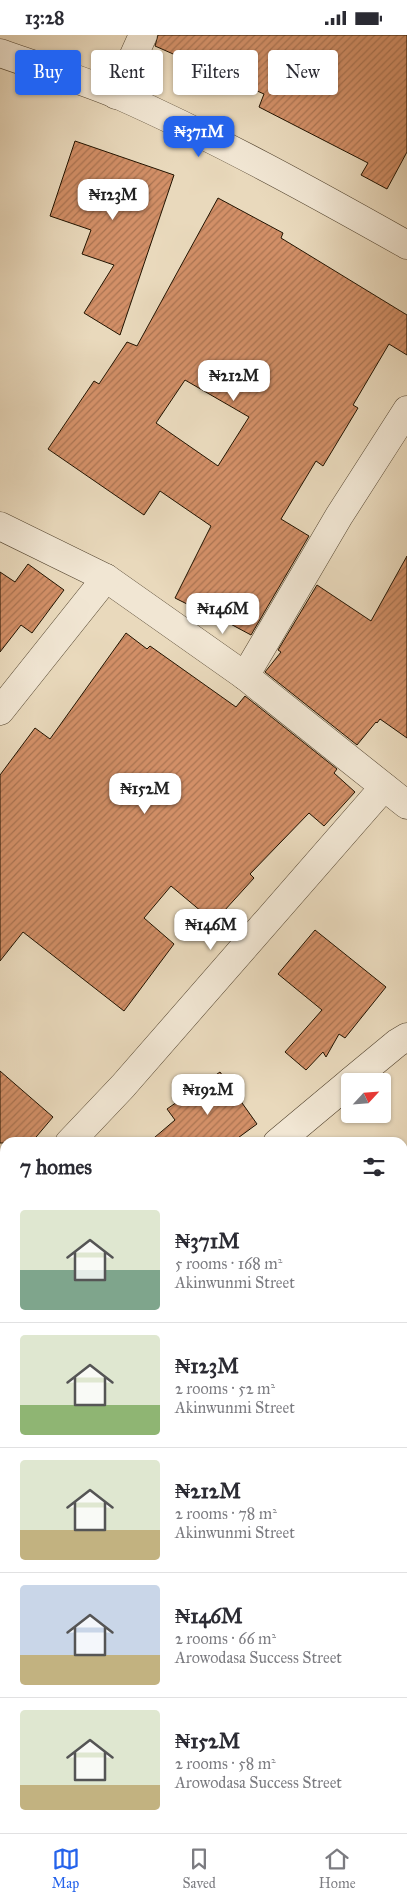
<!DOCTYPE html>
<html lang="en">
<head>
<meta charset="utf-8">
<style>
  :root { --surface:#fff; --page:#f7f7f7; --text:#2b2b33; --muted:#7c7c81; --line:#e1e1e2; --accent:#2563eb }
  body { margin:0; font-family:"IM FELL Great Primer",serif; background:var(--page); color:var(--text); height:100vh; display:flex; flex-direction:column; font-size:19px; white-space:nowrap }
  * { box-sizing:border-box; margin:0 }
  p { font-size:16px; color:var(--muted) }
  .icon { flex:none; width:28px; height:28px; fill:none; stroke:currentColor; stroke-width:2; stroke-linecap:round; stroke-linejoin:round }
  .map { position:relative; flex:1; overflow:hidden }
  .panel { position:absolute; left:0px; top:1102px; width:408px; height:696px; display:flex; flex-direction:column; background:var(--surface); border-radius:15px 15px 0 0; box-shadow:0 1px 4px #0004 }
  .panel>* { flex:none }
  .hud { position:absolute; left:15px; top:15px; width:378px; height:45px; display:flex; gap:10px }
  .needle { width:32px; rotate:64deg }
  .tools { position:absolute; left:341px; top:1038px; display:grid; gap:10px }
  .tools a { display:grid; place-items:center; width:50px; height:50px; border-radius:5px; background:var(--surface); box-shadow:0 1px 4px #0004; font-size:25px }
  .price { position:absolute; translate:-50% -42px; padding:0 11px; border-radius:10px; background:#fff; color:#222; font-size:16px; line-height:32px; filter:drop-shadow(0 1px 2px #0008) }
  .price::after { content:''; position:absolute; left:50%; top:30px; width:15px; height:11px; margin-left:-8px; background:inherit; clip-path:polygon(0 0,100% 0,50% 100%) }
  .price.current { background:var(--accent); color:#fff }
  ul { padding:0; list-style:none }
  li { display:flex; align-items:center; gap:15px; height:125px; padding:0 20px }
  li+li { border-top:1px solid var(--line) }
  li span { display:grid; place-items:center; flex:none; width:140px; height:100px; border-radius:5px; color:#555 }
  li>.icon { margin-inline-start:auto }
  span .icon { width:60px; height:60px; fill:#fffc; stroke-width:1 }
  li b { font-size:21px }
  h2 { display:flex; justify-content:space-between; align-items:center; height:60px; padding:0 20px; font-size:21px }
  .chip { padding:0 18px; border-radius:5px; background:var(--surface); box-shadow:0 1px 4px #0004; font-size:18px; line-height:45px }
  .chip.current { background:var(--accent); color:#fff }
  .status { display:flex; justify-content:space-between; align-items:center; height:35px; padding:0 25px; background:var(--surface); direction:ltr }
  .status svg { height:14px; fill:currentColor }
  .dock { display:flex; justify-content:space-around; align-items:center; height:70px; border-top:1px solid var(--line); background:var(--surface); font-size:14px; color:var(--muted) }
  .dock a { display:grid; justify-items:center; gap:2px }
  .dock .current { color:var(--accent) }
  .map>svg:first-child { display:block }
  .building { fill:url(#building-hatch); stroke:#211300; fill-rule:evenodd }
  .lines { fill:none; stroke-linecap:round; stroke-linejoin:round }
  .street-casing { stroke:#53442f; stroke-width:29 }
  .highway-casing { stroke:#211300; stroke-width:29 }
  .street { stroke:#f1e6d3; stroke-width:28 }
  .highway { stroke:#e9d9bc; stroke-width:28 }
</style>
</head>
<body>
<div class="status"><b>13:28</b><svg viewBox="0 0 49 12"><path d="M0 12V9h3v3zM5 12V6h3v6zM10 12V3h3v9zM15 12V0h3v12zM26 1h20v11H26zM47 4h2v5h-2z"/></svg></div>
<div class="map">
<svg width="407" height="1798" viewBox="0 0 407 1798">
  <defs>
    <pattern id="building-hatch" width="6" height="6" patternUnits="userSpaceOnUse" patternTransform="scale(1.25)"><rect width="6" height="6" fill="#d28f67"/><path d="M-1 1l2-2M0 6l6-6M5 7l2-2" fill="none" stroke="#aa7452"/></pattern>
  </defs>
  <rect width="100%" height="100%" fill="#e9d9bc"/>
  <filter id="stains"><feTurbulence type="fractalNoise" baseFrequency=".004" numOctaves="4"/><feColorMatrix values="0 0 0 0 .2 0 0 0 0 .09 0 0 0 0 .02 0 0 0 .5 -.17"/></filter>
  <radialGradient id="worn" r=".72"><stop offset=".6" stop-color="#630" stop-opacity="0"/><stop offset="1" stop-color="#630" stop-opacity=".3"/></radialGradient>
  <!-- building -->
  <g class="building">
    <polygon points="158,0 407,0 407,117 387,154 361,140 368,128 259,72 264,59 155,11"/>
    <polygon points="75,106 174,140 120,300 84,278 114,230 82,219 91,195 50,181"/>
    <path d="M 218,163 L 283,198 L 281,203 L 407,280 L 407,320 L 389,309 L 353,370 L 358,373 L 323,431 L 316,426 L 281,484 L 309,501 L 251,600 L 210,578 L 209,580 L 175,563 L 211,491 L 160,456 L 144,480 L 48,414 L 94,346 L 99,349 L 127,307 L 137,311 ZM 185,345 L 249,382 L 218,431 L 156,388 Z"/>
    <polygon points="407,521 407,703 380,684 377,688 376,687 357,710 265,637 281,617 278,615 317,550 371,586"/>
    <polygon points="28,529 64,555 32,598 21,590 0,617 0,537 15,547"/>
    <polygon points="126,598 147,614 150,611 236,672 245,661 337,734 334,738 355,757 324,791 309,778 250,839 254,843 214,887 171,851 144,883 174,909 124,976 23,897 0,926 0,740 35,693 50,704"/>
    <polygon points="315,895 386,952 345,1003 339,999 326,1022 323,1017 306,1035 285,1017 322,975 278,939"/>
    <polygon points="0,1036 53,1082 31,1108 0,1108"/>
    <polygon points="220,1037 257,1089 231,1108 148,1108 175,1085 167,1074"/>
  </g>
  <g class="lines">
    <!-- street casing -->
    <g class="street-casing">
      <g id="street">
        <path d="M 0,18 C 39,32 80,44 118,60 C 217,104 313,157 407,210"/>
        <polyline points="116,60 143,0"/>
        <polyline points="0,491 106,543 245,641 407,770"/>
        <polyline points="245,641 339,481 407,375"/>
        <polyline points="0,676 106,543"/>
        <polyline points="351,1046 397,1008 407,1002"/>
        <polyline points="69,1108 123,1051 384,752"/>
        <polyline points="277,1108 350,1047"/>
        <polyline points="0,1347 5,1343"/>
        <polyline points="402,1676 407,1672"/>
        <polyline points="326,1794 330,1798"/>
        <polyline points="266,1798 271,1794"/>
      </g>
    </g>
    <!-- highway casing -->
    <g class="highway-casing">
      <g id="highway">
        <polyline points="402,1253 407,1249"/>
        <polyline points="402,1400 407,1397"/>
        <polyline points="0,1604 5,1600"/>
        <polyline points="0,1760 5,1755"/>
      </g>
    </g>
    <!-- street -->
    <use href="#street" class="street"/>
    <!-- highway -->
    <use href="#highway" class="highway"/>
  </g>
  <rect width="100%" height="100%" filter="url(#stains)"/>
  <rect width="100%" height="100%" fill="url(#worn)"/>
</svg>
<div class="tools">
<a><svg class="needle" viewBox="-14 -14 28 28"><path d="M0-13l5 13h-10z" fill="#e53935"/><path d="M0 13l5-13h-10z" fill="#7c7c81"/></svg></a>
</div>
<b class="price current" style="left:199px;top:123px">₦371M</b>
<b class="price" style="left:113px;top:186px">₦123M</b>
<b class="price" style="left:234px;top:367px">₦212M</b>
<b class="price" style="left:223px;top:600px">₦146M</b>
<b class="price" style="left:145px;top:780px">₦152M</b>
<b class="price" style="left:211px;top:916px">₦146M</b>
<b class="price" style="left:208px;top:1081px">₦192M</b>
<div class="hud">
<a class="chip current">Buy</a>
<a class="chip">Rent</a>
<a class="chip">Filters</a>
<a class="chip">New</a>
</div>
<section class="panel">
<h2>7 homes<svg class="icon" aria-label="filters" viewBox="0 0 24 24"><path d="M4 7h16M4 17h16"/><circle cx="9" cy="7" r="2"/><circle cx="15" cy="17" r="2"/></svg></h2>
<ul>
<li><span style="background:linear-gradient(#dfe7d0 60%,#7fa58c 0)"><svg class="icon" aria-label="home" viewBox="0 0 24 24"><path d="M3 11l9-7 9 7M6 9v11h12V9"/></svg></span><div><b>₦371M</b><p>5 rooms · 168 m²</p><p>Akinwunmi Street</p></div></li>
<li><span style="background:linear-gradient(#dfe7d0 70%,#8fb573 0)"><svg class="icon" aria-label="home" viewBox="0 0 24 24"><path d="M3 11l9-7 9 7M6 9v11h12V9"/></svg></span><div><b>₦123M</b><p>2 rooms · 52 m²</p><p>Akinwunmi Street</p></div></li>
<li><span style="background:linear-gradient(#dfe7d0 70%,#c2b280 0)"><svg class="icon" aria-label="home" viewBox="0 0 24 24"><path d="M3 11l9-7 9 7M6 9v11h12V9"/></svg></span><div><b>₦212M</b><p>2 rooms · 78 m²</p><p>Akinwunmi Street</p></div></li>
<li><span style="background:linear-gradient(#c9d6e8 70%,#c2b280 0)"><svg class="icon" aria-label="home" viewBox="0 0 24 24"><path d="M3 11l9-7 9 7M6 9v11h12V9"/></svg></span><div><b>₦146M</b><p>2 rooms · 66 m²</p><p>Arowodasa Success Street</p></div></li>
<li><span style="background:linear-gradient(#dfe7d0 75%,#c2b280 0)"><svg class="icon" aria-label="home" viewBox="0 0 24 24"><path d="M3 11l9-7 9 7M6 9v11h12V9"/></svg></span><div><b>₦152M</b><p>2 rooms · 58 m²</p><p>Arowodasa Success Street</p></div></li>
</ul>
</section>
</div>
<nav class="dock">
<a class="current"><svg class="icon" aria-label="map" viewBox="0 0 24 24"><path d="M3 6l6-2 6 2 6-2v14l-6 2-6-2-6 2zM9 4v14M15 6v14"/></svg>Map</a>
<a><svg class="icon" aria-label="saved" viewBox="0 0 24 24"><path d="M7 4h10v16l-5-4-5 4z"/></svg>Saved</a>
<a><svg class="icon" aria-label="home" viewBox="0 0 24 24"><path d="M3 11l9-7 9 7M6 9v11h12V9"/></svg>Home</a>
</nav>
</body>
</html>
